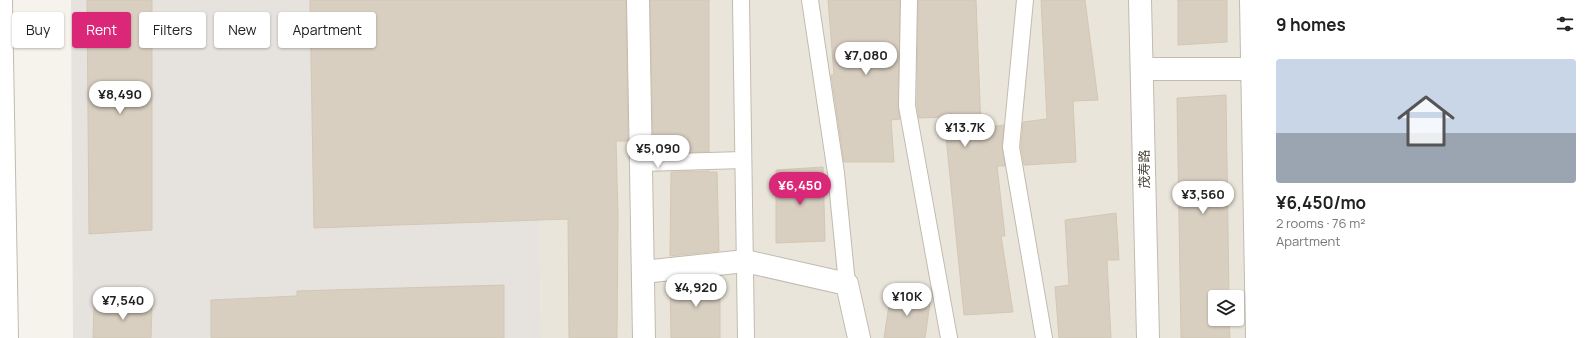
<!DOCTYPE html>
<html lang="en">
<head>
<meta charset="utf-8">
<style>
  :root { --surface:#fff; --page:#f2f2f2; --text:#222; --muted:#767676; --accent:#db2777 }
  body { margin:0; font-family:Manrope,"Noto Sans SC",sans-serif; background:var(--page); color:var(--text); height:100vh; display:flex; flex-direction:column; font-size:15px; white-space:nowrap }
  * { box-sizing:border-box; margin:0 }
  p { font-size:13px; color:var(--muted) }
  .icon { flex:none; width:22px; height:22px; fill:none; stroke:currentColor; stroke-width:2; stroke-linecap:round; stroke-linejoin:round }
  .map { position:relative; flex:1; overflow:hidden }
  .details { display:flex; flex-direction:column; background:var(--surface); width:340px }
  .details>* { flex:none }
  .guide { position:absolute; left:12px; top:12px; width:380px; height:36px; display:flex; gap:8px }
  .fabs { position:absolute; left:1208px; top:290px; display:grid; gap:8px }
  .fabs a { display:grid; place-items:center; width:36px; height:36px; border-radius:4px; background:var(--surface); box-shadow:0 1px 3px #0004; font-size:20px }
  .price { position:absolute; translate:-50% -34px; padding:0 9px; border-radius:14px; background:#fff; color:#222; font-size:13px; line-height:26px; filter:drop-shadow(0 1px 2px #0008) }
  .price::after { content:''; position:absolute; left:50%; top:24px; width:12px; height:9px; margin-left:-6px; background:inherit; clip-path:polygon(0 0,100% 0,50% 100%) }
  .price.selected { background:var(--accent); color:#fff }
  ul { padding:0; list-style:none }
  li { display:grid; align-content:center; gap:8px; height:212px; padding:0 20px }
  li span { display:grid; place-items:center; height:124px; border-radius:4px; color:#555 }
  li>.icon { margin-inline-start:auto }
  span .icon { width:72px; height:72px; fill:#fffc; stroke-width:1 }
  li b { font-size:17px }
  h2 { display:flex; justify-content:space-between; align-items:center; height:48px; padding:0 20px; font-size:17px }
  .tag { padding:0 14px; border-radius:4px; background:var(--surface); box-shadow:0 1px 3px #0004; font-size:14px; line-height:36px }
  .tag.selected { background:var(--accent); color:#fff }
  main { display:flex; flex:1; min-height:0 }
  .map>svg:first-child { display:block }
  .residential { fill:#eae5da; fill-rule:evenodd }
  .industrial { fill:#e6e2dd }
  .building { fill:#d8cfc1; stroke:#d3c7b4 }
  .lines { fill:none; stroke-linecap:round; stroke-linejoin:round }
  .service-casing { stroke:#c2bbae; stroke-width:18 }
  .minor-casing { stroke:#c2bbae; stroke-width:24 }
  .service { stroke:#fff; stroke-width:16 }
  .minor { stroke:#fff; stroke-width:22 }
  .labels { text-anchor:middle; dominant-baseline:central; stroke-width:3.5; stroke-linejoin:round; paint-order:stroke }
  .street-label { font-size:13px; fill:#4b4439; stroke:#fff }
</style>
</head>
<body>
<main>
<div class="map">
<svg width="1256" height="338" viewBox="0 0 1256 338">
  <rect width="100%" height="100%" fill="#f6f3ec"/>
  <!-- residential -->
  <path class="residential" d="M 536,0 L 1256,0 L 1256,338 L 541,338 ZM 1215,297 L 1237,297 L 1237,319 L 1215,319 Z"/>
  <!-- industrial -->
  <polygon class="industrial" points="71,0 536,0 541,338 73,338"/>
  <!-- building -->
  <g class="building">
    <polygon points="87,0 152,0 152,230 89,234"/>
    <polygon points="310,0 626,0 628,141 616,141 618,216 617,338 569,338 568,219 314,228"/>
    <polygon points="650,0 709,0 709,152 671,153 671,139 653,140"/>
    <polygon points="828,0 900,0 898,106 900,119 891,120 894,162 844,162 832,80 831,75 834,75"/>
    <polygon points="918,0 976,0 981,128 1004,125 1002,146 1005,166 997,166 1005,236 1001,236 1013,312 964,315 944,117 919,118 917,105"/>
    <polygon points="1041,0 1085,0 1098,100 1073,101 1076,162 1024,165 1021,147 1023,122 1047,119"/>
    <polygon points="1178,0 1227,0 1227,42 1178,45"/>
    <polygon points="1226,95 1229,297 1215,297 1215,319 1229,319 1230,338 1181,338 1177,98"/>
    <polygon points="823,167 825,241 776,243 776,170"/>
    <polygon points="709,171 709,172 717,172 719,251 670,256 671,172"/>
    <polygon points="1116,213 1119,260 1107,260 1111,338 1059,338 1055,287 1069,285 1065,220"/>
    <polygon points="720,276 720,338 671,338 670,282"/>
    <polygon points="504,285 504,338 211,338 211,300 297,296 297,291"/>
    <polygon points="891,292 930,302 925,338 884,338"/>
    <polygon points="152,303 151,338 93,338 94,306"/>
  </g>
  <g class="lines">
    <!-- service casing -->
    <g class="service-casing">
      <g id="service">
        <polyline points="741,0 746,338"/>
        <polyline points="810,0 836,173 847,284"/>
        <polyline points="909,0 907,106 949,338"/>
        <polyline points="1025,0 1011,147 1044,338"/>
        <polyline points="1248,0 1254,338"/>
        <polyline points="641,163 743,160"/>
      </g>
    </g>
    <!-- minor casing -->
    <g class="minor-casing">
      <g id="minor">
        <polyline points="1,0 7,338"/>
        <polyline points="638,0 644,338"/>
        <polyline points="1140,0 1148,338"/>
        <polyline points="1142,69 1256,69"/>
        <polyline points="643,272 745,261 847,284 859,338"/>
      </g>
    </g>
    <!-- service -->
    <use href="#service" class="service"/>
    <!-- minor -->
    <use href="#minor" class="minor"/>
  </g>
  <g class="labels">
    <!-- street labels -->
    <g class="street-label">
      <text transform="translate(1144 169) rotate(-91)">茂寿路</text>
    </g>
  </g>
</svg>
<div class="fabs">
<a><svg class="icon" aria-label="layers" viewBox="0 0 24 24"><path d="M12 4l9 5-9 5-9-5zM3 14l9 5 9-5"/></svg></a>
</div>
<b class="price" style="left:866px;top:76px">¥7,080</b>
<b class="price" style="left:120px;top:115px">¥8,490</b>
<b class="price" style="left:965px;top:148px">¥13.7K</b>
<b class="price" style="left:658px;top:169px">¥5,090</b>
<b class="price selected" style="left:800px;top:206px">¥6,450</b>
<b class="price" style="left:1203px;top:215px">¥3,560</b>
<b class="price" style="left:696px;top:308px">¥4,920</b>
<b class="price" style="left:907px;top:317px">¥10K</b>
<b class="price" style="left:123px;top:321px">¥7,540</b>
<div class="guide">
<a class="tag">Buy</a>
<a class="tag selected">Rent</a>
<a class="tag">Filters</a>
<a class="tag">New</a>
<a class="tag">Apartment</a>
</div>
</div>
<section class="details">
<h2>9 homes<svg class="icon" aria-label="filters" viewBox="0 0 24 24"><path d="M4 7h16M4 17h16"/><circle cx="9" cy="7" r="2"/><circle cx="15" cy="17" r="2"/></svg></h2>
<ul>
<li><span style="background:linear-gradient(#c9d6e8 60%,#9aa5b1 0)"><svg class="icon" aria-label="home" viewBox="0 0 24 24"><path d="M3 11l9-7 9 7M6 9v11h12V9"/></svg></span><div><b>¥6,450/mo</b><p>2 rooms · 76 m²</p><p>Apartment</p></div></li>
</ul>
</section>
</main>
</body>
</html>
